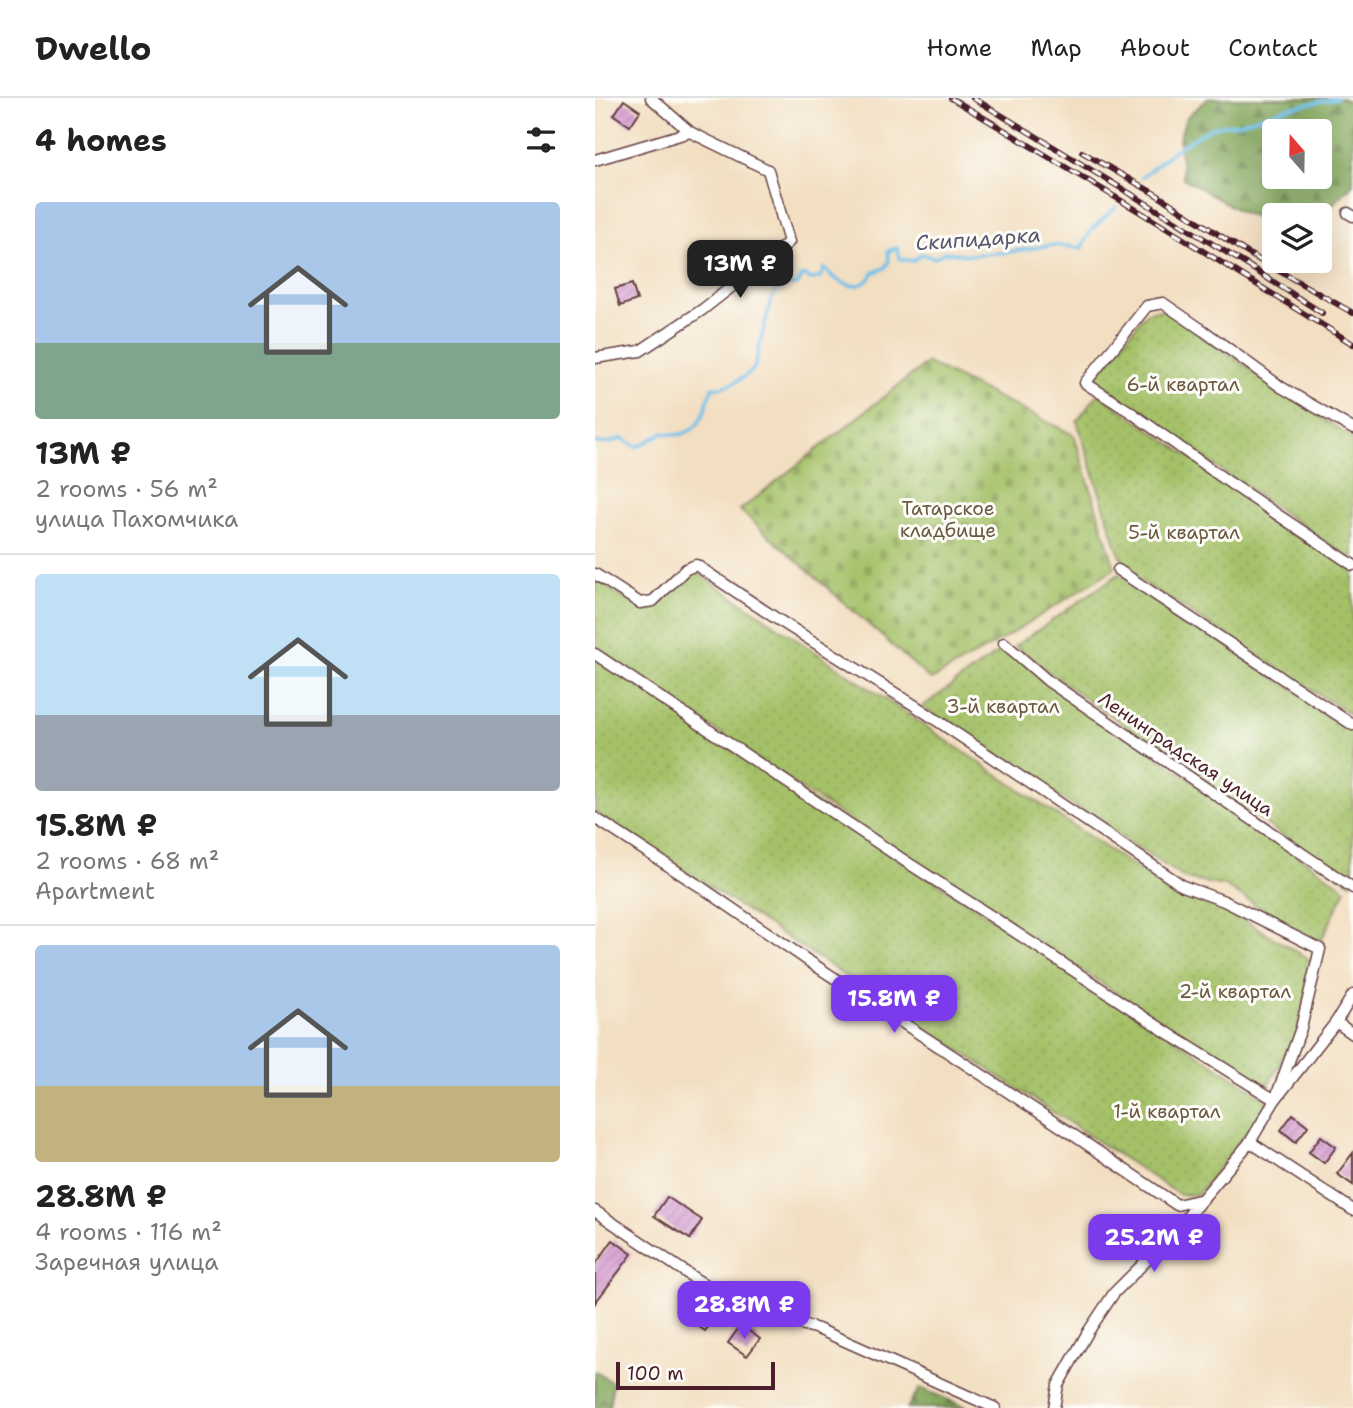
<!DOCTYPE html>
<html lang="en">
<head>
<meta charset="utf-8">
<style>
  :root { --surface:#fff; --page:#f6f6f6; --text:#222; --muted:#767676; --line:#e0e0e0; --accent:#7c3aed }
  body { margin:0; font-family:"Shantell Sans",sans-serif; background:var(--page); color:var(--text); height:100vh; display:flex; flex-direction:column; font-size:26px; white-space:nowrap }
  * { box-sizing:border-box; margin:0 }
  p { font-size:23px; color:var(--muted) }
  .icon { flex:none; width:38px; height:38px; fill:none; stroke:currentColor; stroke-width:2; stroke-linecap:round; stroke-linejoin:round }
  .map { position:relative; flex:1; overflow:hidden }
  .details { display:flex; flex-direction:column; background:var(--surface); width:595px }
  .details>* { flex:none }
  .needle { width:46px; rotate:340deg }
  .buttons { position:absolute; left:667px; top:21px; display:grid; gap:14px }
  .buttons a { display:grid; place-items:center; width:70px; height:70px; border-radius:7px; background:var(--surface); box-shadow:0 7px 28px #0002; font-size:35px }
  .scale { position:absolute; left:21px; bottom:18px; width:159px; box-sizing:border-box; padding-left:7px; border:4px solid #4a1f2b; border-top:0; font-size:19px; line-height:24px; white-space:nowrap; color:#4a1f2b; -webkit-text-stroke:5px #fdfcf7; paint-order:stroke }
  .price { position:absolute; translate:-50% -60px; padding:0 16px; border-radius:14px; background:var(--accent); color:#fff; font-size:23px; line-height:46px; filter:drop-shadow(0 2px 4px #0008) }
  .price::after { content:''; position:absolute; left:50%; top:42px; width:21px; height:16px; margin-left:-10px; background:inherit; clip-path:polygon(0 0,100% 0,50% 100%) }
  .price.current { background:#222; color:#fff }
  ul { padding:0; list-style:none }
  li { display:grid; align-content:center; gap:14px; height:371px; padding:0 35px }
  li+li { border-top:2px solid var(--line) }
  li span { display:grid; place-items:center; height:217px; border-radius:7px; color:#555 }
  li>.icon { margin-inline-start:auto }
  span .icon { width:126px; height:126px; fill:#fffc; stroke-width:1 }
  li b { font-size:30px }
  h2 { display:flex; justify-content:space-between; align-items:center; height:84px; padding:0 35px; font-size:30px }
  header { display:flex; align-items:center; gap:42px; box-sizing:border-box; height:98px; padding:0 35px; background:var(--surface); border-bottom:2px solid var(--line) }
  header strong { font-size:33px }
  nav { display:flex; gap:38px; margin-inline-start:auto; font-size:24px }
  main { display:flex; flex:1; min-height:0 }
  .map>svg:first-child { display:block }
  .forest { fill:url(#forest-firs); stroke:#666344; stroke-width:2; fill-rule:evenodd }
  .cemetery { fill:url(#cemetery-stones); stroke:#77704a; stroke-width:2 }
  .garden { fill:url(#garden-dots); stroke:#77704a; stroke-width:2 }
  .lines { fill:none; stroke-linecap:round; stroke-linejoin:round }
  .stream { stroke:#6ebfea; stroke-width:3.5 }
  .building { fill:url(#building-hatch) }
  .minor-casing { stroke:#633c41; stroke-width:13 }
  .minor { stroke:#fff; stroke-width:10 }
  .rail-casing { stroke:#4a1f2b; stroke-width:6 }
  .rail { stroke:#fdfcf7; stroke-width:3.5; stroke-dasharray:10; stroke-linecap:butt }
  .labels { text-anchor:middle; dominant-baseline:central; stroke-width:6; stroke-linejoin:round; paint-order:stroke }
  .park-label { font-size:19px; fill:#6a5840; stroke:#fdfcf7 }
  .street-label { font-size:19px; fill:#4a1f2b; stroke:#fdfcf7 }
  .water-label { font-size:21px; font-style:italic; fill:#57576e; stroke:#fdfcf7 }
</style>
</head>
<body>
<header>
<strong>Dwello</strong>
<nav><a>Home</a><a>Map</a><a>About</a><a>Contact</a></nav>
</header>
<main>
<section class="details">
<h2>4 homes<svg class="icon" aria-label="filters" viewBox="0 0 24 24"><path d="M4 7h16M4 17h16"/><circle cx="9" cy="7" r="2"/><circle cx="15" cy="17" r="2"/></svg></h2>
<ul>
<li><span style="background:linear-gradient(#a9c7e8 65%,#7fa58c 0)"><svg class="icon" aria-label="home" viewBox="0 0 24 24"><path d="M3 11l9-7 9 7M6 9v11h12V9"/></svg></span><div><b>13M ₽</b><p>2 rooms · 56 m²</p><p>улица Пахомчика</p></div></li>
<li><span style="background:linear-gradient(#bfe0f5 65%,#9aa5b1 0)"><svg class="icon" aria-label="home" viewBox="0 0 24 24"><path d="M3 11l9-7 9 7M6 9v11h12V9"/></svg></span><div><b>15.8M ₽</b><p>2 rooms · 68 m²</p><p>Apartment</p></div></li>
<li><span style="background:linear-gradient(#a9c7e8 65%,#c2b280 0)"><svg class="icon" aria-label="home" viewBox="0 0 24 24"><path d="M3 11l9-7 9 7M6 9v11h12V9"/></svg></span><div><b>28.8M ₽</b><p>4 rooms · 116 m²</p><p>Заречная улица</p></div></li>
</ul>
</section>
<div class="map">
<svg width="758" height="1310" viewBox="0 0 758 1310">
  <defs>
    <pattern id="forest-firs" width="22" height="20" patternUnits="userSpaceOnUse" patternTransform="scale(1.75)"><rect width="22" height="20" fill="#83a75c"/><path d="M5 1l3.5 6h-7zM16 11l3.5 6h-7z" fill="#6d874c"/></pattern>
    <pattern id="cemetery-stones" width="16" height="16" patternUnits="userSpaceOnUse" patternTransform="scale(1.75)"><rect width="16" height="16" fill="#a4c168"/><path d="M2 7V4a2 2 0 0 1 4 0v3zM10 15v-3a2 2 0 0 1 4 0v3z" fill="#8fa55a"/></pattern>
    <pattern id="garden-dots" width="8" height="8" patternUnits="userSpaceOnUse" patternTransform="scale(1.75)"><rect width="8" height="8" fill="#a4c168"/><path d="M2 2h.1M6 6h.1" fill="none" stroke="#8fa55a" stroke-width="1.8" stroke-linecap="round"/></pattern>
    <pattern id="building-hatch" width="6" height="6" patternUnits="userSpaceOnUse" patternTransform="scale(1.75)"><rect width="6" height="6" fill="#d293cd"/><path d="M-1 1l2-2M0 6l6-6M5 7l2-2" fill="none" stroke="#ac77a7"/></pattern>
  </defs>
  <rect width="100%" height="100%" fill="#fdfcf7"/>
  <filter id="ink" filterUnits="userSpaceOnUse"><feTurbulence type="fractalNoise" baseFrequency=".0143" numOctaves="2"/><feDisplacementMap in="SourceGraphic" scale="14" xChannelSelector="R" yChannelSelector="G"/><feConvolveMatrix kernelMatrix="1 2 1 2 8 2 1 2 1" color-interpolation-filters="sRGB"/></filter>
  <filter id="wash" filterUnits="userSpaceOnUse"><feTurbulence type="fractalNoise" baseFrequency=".00686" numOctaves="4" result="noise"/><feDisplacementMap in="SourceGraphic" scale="28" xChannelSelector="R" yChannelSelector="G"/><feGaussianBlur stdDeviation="1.57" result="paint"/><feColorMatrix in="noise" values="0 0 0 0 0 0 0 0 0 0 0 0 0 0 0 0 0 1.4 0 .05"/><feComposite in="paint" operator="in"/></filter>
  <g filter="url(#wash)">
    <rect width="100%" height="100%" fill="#f2dec0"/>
    <!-- forest -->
    <g class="forest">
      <path d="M 613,0 L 747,0 L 758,5 L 758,86 L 735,109 L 705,117 L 679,117 L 678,125 L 646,114 L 588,80 L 584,41 L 591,20 ZM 679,33 L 724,33 L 724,79 L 679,79 Z"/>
      <polygon points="0,1273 18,1285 14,1310 0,1310"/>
      <polygon points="325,1290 373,1310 312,1310"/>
    </g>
    <!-- cemetery -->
    <polygon class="cemetery" points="332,265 479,337 520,470 411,539 336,582 145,412"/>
    <!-- garden -->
    <g class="garden">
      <polygon points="568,211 758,341 758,462 497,284 552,214"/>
      <polygon points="503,296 758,470 758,618 532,474 523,452 482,323"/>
      <polygon points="97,471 581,797 622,806 719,864 701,940 670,991 208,692 0,550 0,481 45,510 54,512"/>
      <polygon points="524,476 758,631 758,782 756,785 470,586 420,548"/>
      <polygon points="409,550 751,791 724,847 630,788 591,781 327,609"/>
      <polygon points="0,560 676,1004 603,1096 585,1097 0,714"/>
    </g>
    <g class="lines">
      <!-- stream -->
      <g class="stream">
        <polyline points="547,79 581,51 617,29 644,25 693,10 742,0"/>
        <path d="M 0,344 C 10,347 18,345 27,340 L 42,349 L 68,335 C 103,344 109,317 117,289 C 131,292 149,280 159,271 L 176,202 L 180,194 L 189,186 L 202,187 L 208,177 L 216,181 L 225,180 L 229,170 C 244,187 266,197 279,174 L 290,170 L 294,163 L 293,153 L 302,150 L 305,161 L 318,163 L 327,156 L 339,160 L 350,154 L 375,157 L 413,154 L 457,147 L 486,150 L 497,131 L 521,109"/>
      </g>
    </g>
    <g id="blocks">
      <!-- building -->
      <g class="building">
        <polygon points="29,2 45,13 35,28 19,17"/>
        <polygon points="37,186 42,202 25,208 20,191"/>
        <polygon points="698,1016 713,1028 701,1044 686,1032"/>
        <polygon points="726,1038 741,1049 729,1065 714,1054"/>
        <polygon points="758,1055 758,1087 742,1076"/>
        <polygon points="72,1099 107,1122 95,1141 59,1118"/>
        <polygon points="18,1142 37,1156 0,1205 0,1167"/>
        <polygon points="104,1202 123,1216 110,1233 91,1220"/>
        <polygon points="146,1227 165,1241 152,1258 133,1245"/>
      </g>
    </g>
  </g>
  <g filter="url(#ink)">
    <use href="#blocks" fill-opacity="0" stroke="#633c41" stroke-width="2"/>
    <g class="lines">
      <!-- minor casing -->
      <g class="minor-casing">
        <g id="minor">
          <polyline points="0,62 95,34"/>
          <polyline points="753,115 758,118"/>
          <polyline points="0,260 45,253 107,212 194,144 173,72 95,34 56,0"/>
          <polyline points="758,331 686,289 609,233 568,205 552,208 490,285 534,313 635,385 758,467"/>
          <polyline points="523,472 758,627"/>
          <polyline points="0,476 45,505 58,503 91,471 101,467 179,519 319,607 588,788 629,803 725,851 706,930 680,1002 579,939 399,820 310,763 0,556"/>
          <polyline points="409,545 453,583 758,790"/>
          <polyline points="0,720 109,791 215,864 468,1030 582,1107 608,1101"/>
          <polyline points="741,924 758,936"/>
          <polyline points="655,1044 758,1112"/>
          <polyline points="0,1113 99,1180 129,1198 178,1218 223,1231 400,1310"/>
          <polyline points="459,1310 463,1287 493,1234 519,1195 577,1137 655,1044 680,1002 741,924 758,897"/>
        </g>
      </g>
      <!-- minor -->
      <use href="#minor" class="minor"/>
      <!-- rail casing -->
      <g class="rail-casing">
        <g id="rail">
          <polyline points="356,0 545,114 758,246"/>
          <polyline points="378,0 649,165 727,215"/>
          <polyline points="487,54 562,97 654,156 758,215"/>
        </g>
      </g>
      <!-- rail -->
      <use href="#rail" class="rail"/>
    </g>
  </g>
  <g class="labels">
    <!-- park labels -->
    <g class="park-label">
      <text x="588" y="286">6-й квартал</text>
      <text x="353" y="410">Татарское<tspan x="353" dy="22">кладбище</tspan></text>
      <text x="589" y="434">5-й квартал</text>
      <text x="408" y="608">3-й квартал</text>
      <text x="640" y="893">2-й квартал</text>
      <text x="572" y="1013">1-й квартал</text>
    </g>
    <!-- street labels -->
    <g class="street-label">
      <text transform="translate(591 656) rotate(34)">Ленинградская улица</text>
    </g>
    <!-- water labels -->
    <g class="water-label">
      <text transform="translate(383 141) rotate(-4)">Скипидарка</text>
    </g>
  </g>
</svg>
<div class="buttons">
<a><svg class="needle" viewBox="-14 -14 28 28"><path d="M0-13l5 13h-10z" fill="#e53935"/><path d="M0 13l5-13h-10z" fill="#767676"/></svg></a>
<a><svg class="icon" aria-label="layers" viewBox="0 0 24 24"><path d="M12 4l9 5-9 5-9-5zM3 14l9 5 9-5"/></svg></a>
</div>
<div class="scale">100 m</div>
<b class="price current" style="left:145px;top:202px">13M ₽</b>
<b class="price" style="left:299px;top:937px">15.8M ₽</b>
<b class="price" style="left:559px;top:1176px">25.2M ₽</b>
<b class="price" style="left:149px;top:1243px">28.8M ₽</b>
</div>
</main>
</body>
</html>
